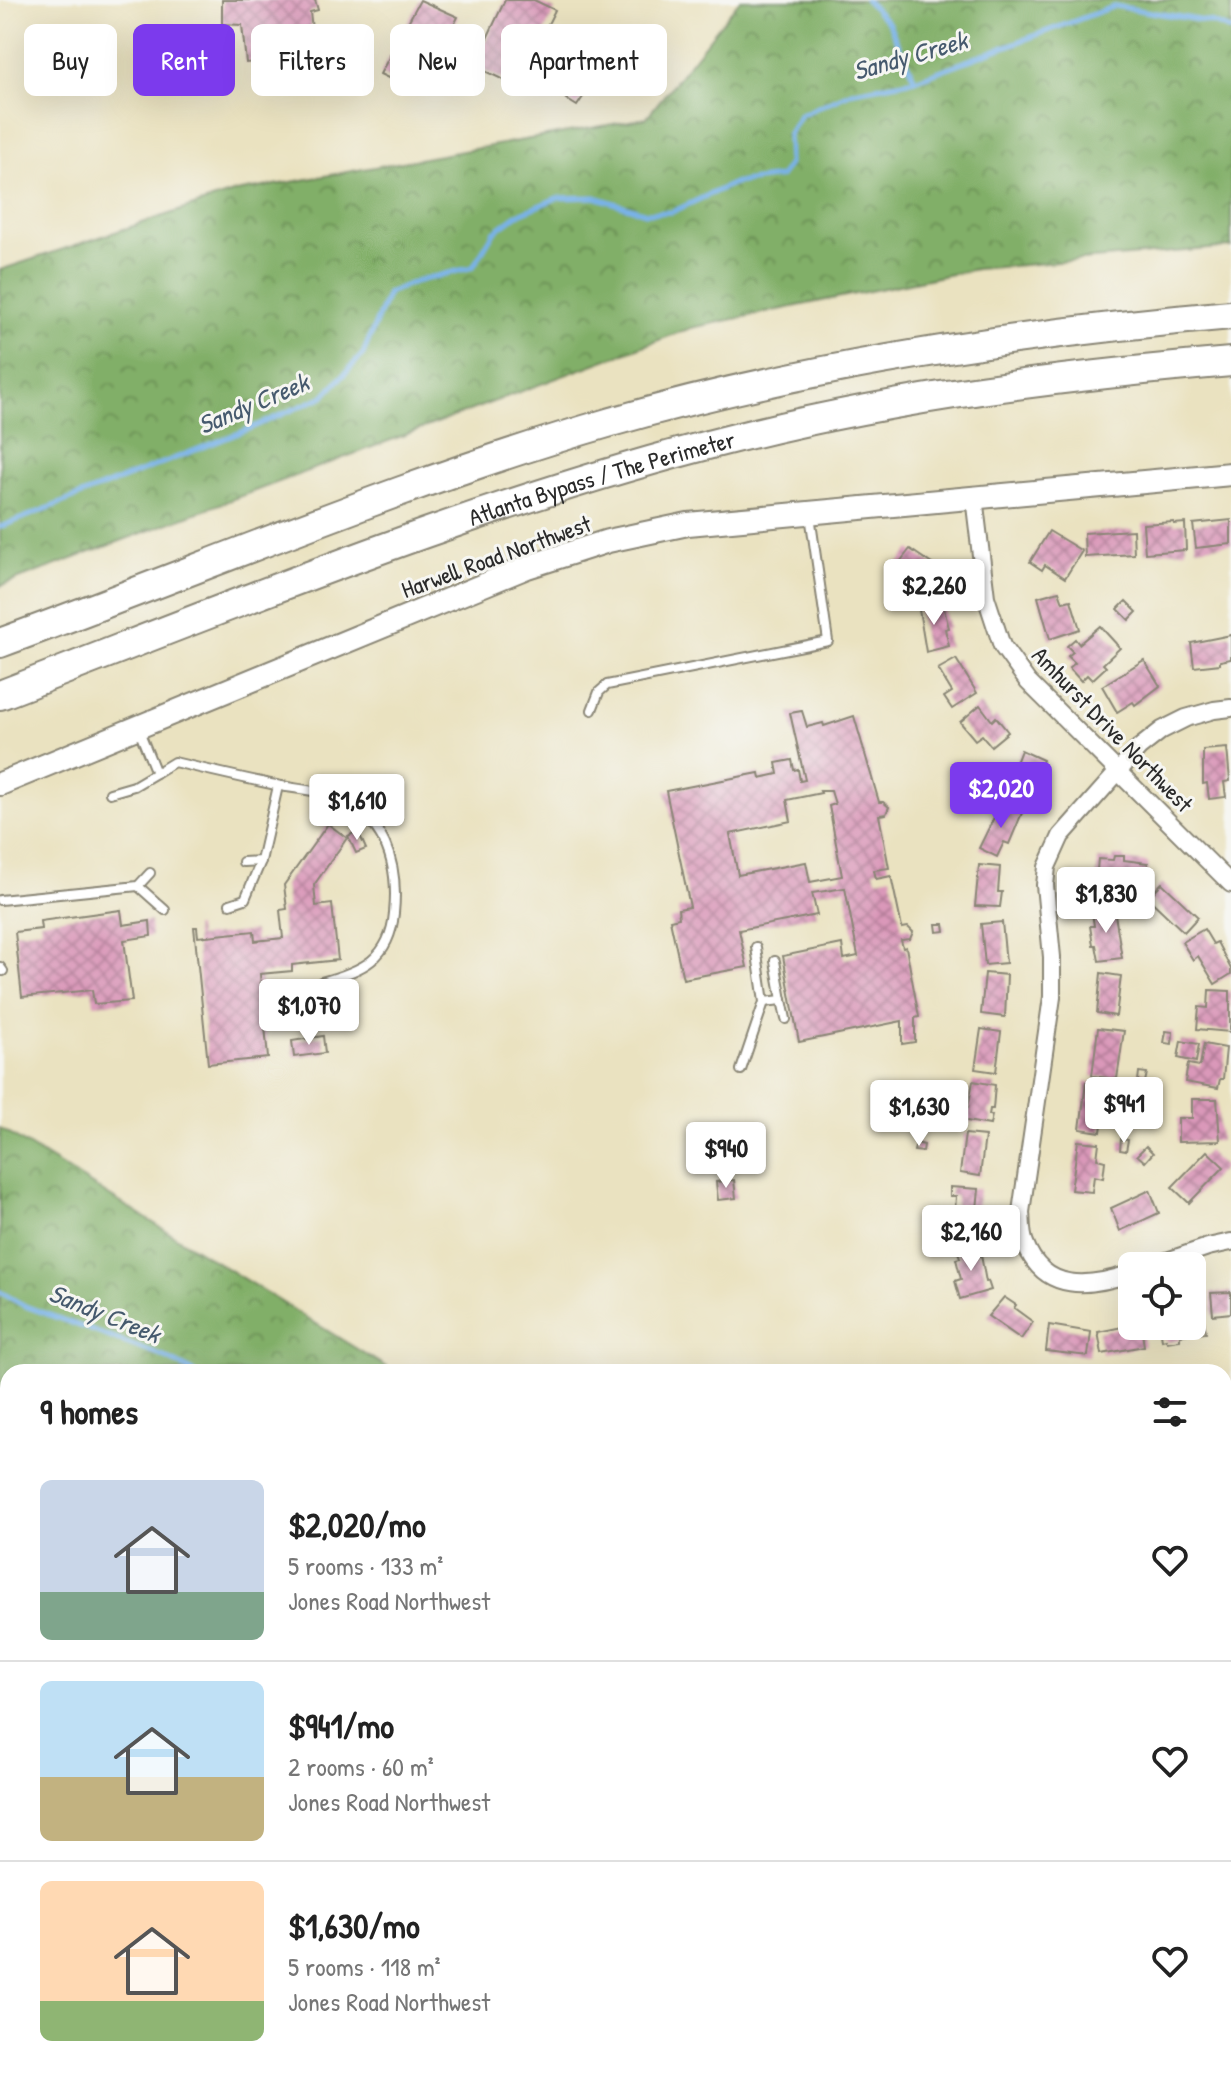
<!DOCTYPE html>
<html lang="en">
<head>
<meta charset="utf-8">
<style>
  :root { --surface:#fff; --page:#f2f2f2; --text:#222; --muted:#767676; --line:#e0e0e0; --accent:#7c3aed }
  body { margin:0; font-family:"Patrick Hand",sans-serif; background:var(--page); color:var(--text); height:100vh; display:flex; flex-direction:column; font-size:30px; white-space:nowrap }
  * { box-sizing:border-box; margin:0 }
  p { font-size:26px; color:var(--muted) }
  .icon { flex:none; width:44px; height:44px; fill:none; stroke:currentColor; stroke-width:2; stroke-linecap:round; stroke-linejoin:round }
  .map { position:relative; flex:1; overflow:hidden }
  .side { position:absolute; left:0px; top:1364px; width:1232px; height:712px; display:flex; flex-direction:column; background:var(--surface); border-radius:24px 24px 0 0; box-shadow:0 8px 32px #0002 }
  .side>* { flex:none }
  .guide { position:absolute; left:24px; top:24px; width:800px; height:72px; display:flex; gap:16px }
  .fabs { position:absolute; left:1118px; top:1252px; display:grid; gap:16px }
  .fabs a { display:grid; place-items:center; width:88px; height:88px; border-radius:12px; background:var(--surface); box-shadow:0 8px 32px #0002; font-size:40px }
  .price { position:absolute; translate:-50% -68px; padding:0 18px; border-radius:8px; background:#fff; color:#222; font-size:26px; line-height:52px; filter:drop-shadow(0 2px 4px #0008) }
  .price::after { content:''; position:absolute; left:50%; top:48px; width:24px; height:18px; margin-left:-12px; background:inherit; clip-path:polygon(0 0,100% 0,50% 100%) }
  .price.selected { background:var(--accent); color:#fff }
  ul { padding:0; list-style:none }
  li { display:flex; align-items:center; gap:24px; height:200px; padding:0 40px }
  li+li { border-top:2px solid var(--line) }
  li span { display:grid; place-items:center; flex:none; width:224px; height:160px; border-radius:12px; color:#555 }
  li>.icon { margin-inline-start:auto }
  span .icon { width:96px; height:96px; fill:#fffc; stroke-width:1 }
  li b { font-size:34px }
  h2 { display:flex; justify-content:space-between; align-items:center; height:96px; padding:0 40px; font-size:34px }
  .chip { padding:0 28px; border-radius:12px; background:var(--surface); box-shadow:0 8px 32px #0002; font-size:28px; line-height:72px }
  .chip.selected { background:var(--accent); color:#fff }
  .map>svg:first-child { display:block }
  .forest { fill:url(#forest-crowns); stroke:#566d49; stroke-width:2 }
  .lines { fill:none; stroke-linecap:round; stroke-linejoin:round }
  .stream { stroke:#79b2e9; stroke-width:5 }
  .building { fill:url(#building-cross-hatch); fill-rule:evenodd }
  .lane-casing { stroke:#8a8676; stroke-width:12 }
  .street-casing { stroke:#8a8676; stroke-width:20 }
  .secondary-casing { stroke:#8a8676; stroke-width:26 }
  .highway-casing { stroke:#8a8676; stroke-width:32 }
  .lane { stroke:#fff; stroke-width:8 }
  .street { stroke:#fff; stroke-width:16 }
  .secondary { stroke:#fff; stroke-width:22 }
  .highway { stroke:#fff; stroke-width:28 }
  .labels { text-anchor:middle; dominant-baseline:central; stroke-width:6; stroke-linejoin:round; paint-order:stroke }
  .street-label { font-size:24px; fill:#2b2b2b; stroke:#f6f6f2 }
  .water-label { font-size:26px; font-style:italic; fill:#465a6e; stroke:#f6f6f2 }
</style>
</head>
<body>
<div class="map">
<svg width="1231" height="2076" viewBox="0 0 1231 2076">
  <defs>
    <pattern id="forest-crowns" width="20" height="18" patternUnits="userSpaceOnUse" patternTransform="scale(2)"><rect width="20" height="18" fill="#81af67"/><path d="M2 6a3 3 0 1 1 6 0M12 15a3 3 0 1 1 6 0" fill="none" stroke="#6a8f55"/></pattern>
    <pattern id="building-cross-hatch" width="8" height="8" patternUnits="userSpaceOnUse" patternTransform="scale(2)"><rect width="8" height="8" fill="#da98b9"/><path d="M0 0l8 8M0 8l8-8" fill="none" stroke="#b17c97"/></pattern>
  </defs>
  <rect width="100%" height="100%" fill="#f6f6f2"/>
  <filter id="ink" filterUnits="userSpaceOnUse"><feTurbulence type="fractalNoise" baseFrequency=".0125" numOctaves="2"/><feDisplacementMap in="SourceGraphic" scale="16" xChannelSelector="R" yChannelSelector="G"/><feConvolveMatrix kernelMatrix="1 2 1 2 8 2 1 2 1" color-interpolation-filters="sRGB"/></filter>
  <filter id="wash" filterUnits="userSpaceOnUse"><feTurbulence type="fractalNoise" baseFrequency=".006" numOctaves="4" result="noise"/><feDisplacementMap in="SourceGraphic" scale="32" xChannelSelector="R" yChannelSelector="G"/><feGaussianBlur stdDeviation="1.8" result="paint"/><feColorMatrix in="noise" values="0 0 0 0 0 0 0 0 0 0 0 0 0 0 0 0 0 1.4 0 .05"/><feComposite in="paint" operator="in"/></filter>
  <g filter="url(#wash)">
    <rect width="100%" height="100%" fill="#eae2c0"/>
    <!-- forest -->
    <g class="forest">
      <polygon points="740,0 1231,0 1231,247 976,269 691,328 0,586 0,270 236,192 646,118"/>
      <polygon points="0,1128 394,1372 8,1372 8,1778 0,1779"/>
    </g>
    <g class="lines">
      <!-- stream -->
      <g class="stream">
        <polyline points="866,0 889,24 915,80"/>
        <polyline points="0,527 244,431 324,396 363,354 388,293 414,282 473,267 494,232 517,215 557,198 595,197 646,213 672,212 734,183 780,177 789,164 788,135 800,115 854,91 915,80 1115,6 1210,22 1231,30"/>
        <polyline points="0,1292 25,1306 164,1357 194,1372"/>
        <polyline points="181,2076 182,2068"/>
      </g>
    </g>
    <g id="blocks">
      <!-- building -->
      <g class="building">
        <polygon points="222,0 315,0 318,10 310,12 315,55 246,63 242,25 222,24"/>
        <polygon points="420,0 458,17 445,43 438,39 432,52 429,51 411,89 380,74"/>
        <polygon points="505,0 534,0 555,10 542,36 535,33 529,45 526,43 508,82 474,66"/>
        <polygon points="585,72 595,79 577,106 566,99"/>
        <polygon points="1231,520 1231,544 1196,548 1193,524"/>
        <polygon points="1174,522 1174,524 1185,523 1186,550 1145,553 1143,524"/>
        <polygon points="1133,530 1134,554 1085,557 1084,533"/>
        <polygon points="1049,531 1082,551 1065,578 1045,565 1042,570 1030,562"/>
        <polygon points="910,549 939,569 924,588 896,567"/>
        <polygon points="1059,591 1063,602 1071,600 1080,629 1050,639 1038,597"/>
        <polygon points="942,601 949,628 945,629 949,646 926,652 919,610"/>
        <polygon points="1126,601 1137,612 1129,620 1118,609"/>
        <polygon points="1100,626 1120,648 1103,664 1106,667 1092,680 1087,675 1081,681 1069,668 1075,663 1068,656 1073,652 1067,646 1075,639 1079,644"/>
        <polygon points="1231,635 1231,659 1220,661 1220,664 1194,667 1191,643"/>
        <polygon points="956,659 977,693 952,709 944,697 952,692 938,669"/>
        <polygon points="1144,660 1160,686 1135,705 1133,702 1117,712 1102,686"/>
        <polygon points="980,705 992,721 996,717 1008,732 991,746 982,735 975,740 960,722"/>
        <path d="M 802,711 L 807,727 L 823,723 L 824,726 L 854,716 L 879,802 L 883,802 L 889,807 L 886,814 L 879,815 L 889,868 L 874,870 L 876,879 L 891,876 L 902,928 L 908,927 L 913,932 L 910,939 L 901,940 L 903,948 L 906,947 L 919,1017 L 915,1018 L 915,1042 L 902,1044 L 902,1021 L 799,1042 L 783,956 L 842,944 L 844,959 L 858,956 L 845,888 L 812,893 L 817,915 L 739,930 L 747,967 L 683,979 L 670,920 L 679,918 L 678,909 L 690,907 L 666,791 L 759,773 L 760,778 L 778,774 L 776,763 L 792,760 L 794,770 L 798,769 L 800,781 L 805,780 L 790,713 ZM 820,791 L 831,791 L 835,804 L 829,806 L 842,876 L 810,882 L 806,862 L 738,875 L 730,834 L 791,821 L 787,800 L 821,793 Z"/>
        <polygon points="1227,748 1230,781 1224,782 1226,797 1209,799 1207,783 1203,784 1203,750"/>
        <polygon points="1021,750 1043,760 1027,799 1006,789"/>
        <polygon points="1001,803 1022,813 1009,844 1004,842 997,857 979,848"/>
        <polygon points="328,824 347,838 314,885 316,906 332,904 338,960 292,965 292,971 260,974 268,1058 208,1064 194,927 197,927 198,937 254,931 255,941 283,938 280,910 287,909 284,885"/>
        <polygon points="358,831 366,849 356,853 348,836"/>
        <polygon points="1114,856 1124,856 1124,860 1148,863 1145,886 1096,881 1098,859 1113,860"/>
        <polygon points="979,865 1000,867 998,892 1002,892 1000,907 975,906"/>
        <polygon points="1162,883 1198,917 1184,932 1148,898"/>
        <polygon points="1114,908 1122,958 1099,961 1096,945 1093,945 1090,926 1094,926 1092,912"/>
        <polygon points="121,910 123,925 150,921 151,936 124,940 132,1001 94,1004 92,990 22,997 15,932 41,929 40,921"/>
        <polygon points="1002,922 1006,963 985,965 981,924"/>
        <polygon points="936,924 944,924 945,931 937,932"/>
        <polygon points="1204,929 1213,944 1217,942 1231,969 1231,974 1215,984 1198,956 1193,960 1182,942"/>
        <polygon points="985,973 1007,975 1005,1017 981,1014"/>
        <polygon points="1101,973 1121,976 1116,1016 1097,1013"/>
        <polygon points="1209,990 1230,991 1230,1032 1197,1029 1199,1007 1208,1008"/>
        <polygon points="1098,1028 1124,1031 1117,1079 1092,1076"/>
        <polygon points="981,1029 1001,1032 996,1072 975,1069"/>
        <polygon points="1166,1031 1173,1032 1172,1044 1164,1043"/>
        <polygon points="323,1036 325,1053 294,1057 292,1041"/>
        <polygon points="1181,1041 1199,1044 1196,1062 1178,1058"/>
        <polygon points="1204,1044 1226,1048 1223,1079 1220,1079 1218,1088 1185,1082 1188,1064 1200,1066"/>
        <polygon points="1139,1072 1147,1073 1145,1082 1138,1081"/>
        <polygon points="973,1081 995,1085 993,1109 990,1109 989,1115 992,1115 990,1125 955,1119 957,1105 968,1107"/>
        <polygon points="1086,1082 1107,1085 1101,1132 1080,1129"/>
        <polygon points="1192,1099 1217,1099 1220,1141 1178,1142 1178,1118 1192,1118"/>
        <polygon points="965,1134 985,1136 980,1176 960,1173"/>
        <polygon points="1121,1139 1128,1140 1126,1151 1120,1150"/>
        <polygon points="1078,1141 1099,1143 1097,1159 1105,1161 1103,1178 1094,1176 1092,1192 1071,1190"/>
        <polygon points="916,1143 924,1145 923,1152 914,1151"/>
        <polygon points="1146,1146 1153,1153 1145,1162 1137,1155"/>
        <polygon points="1207,1151 1224,1167 1189,1203 1172,1187"/>
        <polygon points="734,1180 736,1198 718,1200 716,1182"/>
        <polygon points="950,1187 979,1189 975,1229 954,1227 956,1196 950,1196"/>
        <polygon points="1150,1190 1159,1213 1120,1231 1111,1208"/>
        <polygon points="975,1243 978,1256 981,1255 986,1282 988,1281 991,1290 960,1299 955,1281 961,1279 956,1259 960,1258 957,1248"/>
        <polygon points="1231,1292 1231,1313 1213,1315 1211,1293"/>
        <polygon points="1004,1297 1016,1305 1014,1308 1033,1322 1021,1339 988,1316"/>
        <polygon points="1201,1303 1206,1332 1180,1335 1180,1340 1167,1342 1166,1339 1162,1340 1160,1326 1192,1326 1192,1305"/>
        <polygon points="1049,1325 1091,1332 1088,1356 1046,1351"/>
        <polygon points="1132,1325 1141,1326 1144,1346 1102,1354 1098,1332"/>
        <polygon points="1231,1570 1231,1599 1224,1599 1224,1571"/>
        <polygon points="1231,1713 1231,1736 1225,1736 1225,1714"/>
        <polygon points="1231,1876 1231,1907 1224,1907 1224,1877"/>
        <polygon points="459,2068 493,2068 498,2076 458,2076"/>
        <polygon points="589,2068 609,2068 609,2076 590,2076"/>
        <polygon points="743,2068 769,2068 770,2074 744,2076"/>
        <rect x="875" y="2068" width="33" height="8"/>
        <polygon points="1025,2068 1069,2068 1069,2076 1026,2076"/>
        <polygon points="1076,2068 1120,2068 1121,2075 1077,2076"/>
      </g>
    </g>
  </g>
  <g filter="url(#ink)">
    <use href="#blocks" fill-opacity="0" stroke="#8a8676" stroke-width="2"/>
    <g class="lines">
      <!-- lane casing -->
      <g class="lane-casing">
        <g id="lane">
          <polyline points="592,710 599,692 607,685 828,641 810,515"/>
          <path d="M 156,773 L 174,762 C 208,770 242,778 276,785 C 294,789 318,790 336,797 C 385,819 399,863 394,913 C 390,959 362,971 321,982"/>
          <polyline points="110,793 134,786 156,773 138,728"/>
          <polyline points="243,862 261,861"/>
          <polyline points="138,886 165,910"/>
          <polyline points="0,900 138,886 150,873"/>
          <polyline points="230,904 245,899 261,861 278,786"/>
          <polyline points="0,967 3,971"/>
          <polyline points="782,1000 786,1019"/>
          <polyline points="764,1002 782,1000 775,961"/>
          <polyline points="741,1070 764,1002 756,947"/>
        </g>
      </g>
      <!-- street casing -->
      <g class="street-casing">
        <g id="street">
          <polyline points="974,497 986,597 1002,646 1028,682 1231,884"/>
          <polyline points="1152,1266 1208,1247 1231,1242"/>
          <path d="M 1132,1273 C 1091,1287 1044,1294 1025,1243 C 1021,1234 1022,1222 1021,1212 L 1052,997 L 1052,957 L 1045,885 L 1047,867 L 1061,836 L 1139,748 L 1162,730 L 1186,718 L 1214,710 L 1231,708"/>
          <polyline points="1224,1656 1231,1655"/>
          <polyline points="1224,1972 1231,1971"/>
          <polyline points="0,2027 8,1977"/>
          <polyline points="402,2068 404,2076"/>
          <polyline points="673,2068 674,2076"/>
          <polyline points="993,2068 994,2076"/>
        </g>
      </g>
      <!-- secondary casing -->
      <g class="secondary-casing">
        <polyline id="secondary" points="0,784 527,567 608,541 688,524 1231,474"/>
      </g>
      <!-- highway casing -->
      <g class="highway-casing">
        <g id="highway">
          <path d="M 0,643 C 203,569 403,482 611,422 C 813,364 1022,333 1231,315"/>
          <path id="s1" d="M 0,695 C 242,602 483,501 735,438 C 897,397 1064,376 1231,362"/>
        </g>
      </g>
      <!-- lane -->
      <use href="#lane" class="lane"/>
      <!-- street -->
      <use href="#street" class="street"/>
      <!-- secondary -->
      <use href="#secondary" class="secondary"/>
      <!-- highway -->
      <use href="#highway" class="highway"/>
    </g>
  </g>
  <g class="labels">
    <!-- street labels -->
    <g class="street-label">
      <text stroke="none"><textPath href="#s1" startOffset="640">Atlanta Bypass / The Perimeter</textPath></text>
      <text transform="translate(496 556) rotate(-20)">Harwell Road Northwest</text>
      <text transform="translate(1113 729) rotate(46)">Amhurst Drive Northwest</text>
    </g>
    <!-- water labels -->
    <g class="water-label">
      <text transform="translate(910 55) rotate(-16)">Sandy Creek</text>
      <text transform="translate(253 403) rotate(-23)">Sandy Creek</text>
      <text transform="translate(105 1313) rotate(22)">Sandy Creek</text>
    </g>
  </g>
</svg>
<div class="fabs">
<a><svg class="icon" aria-label="locate" viewBox="0 0 24 24"><circle cx="12" cy="12" r="6"/><path d="M12 2v4M12 18v4M2 12h4M18 12h4"/></svg></a>
</div>
<b class="price" style="left:934px;top:627px">$2,260</b>
<b class="price selected" style="left:1001px;top:830px">$2,020</b>
<b class="price" style="left:357px;top:842px">$1,610</b>
<b class="price" style="left:1106px;top:935px">$1,830</b>
<b class="price" style="left:309px;top:1047px">$1,070</b>
<b class="price" style="left:1124px;top:1145px">$941</b>
<b class="price" style="left:919px;top:1148px">$1,630</b>
<b class="price" style="left:726px;top:1190px">$940</b>
<b class="price" style="left:971px;top:1273px">$2,160</b>
<div class="guide">
<a class="chip">Buy</a>
<a class="chip selected">Rent</a>
<a class="chip">Filters</a>
<a class="chip">New</a>
<a class="chip">Apartment</a>
</div>
<section class="side">
<h2>9 homes<svg class="icon" aria-label="filters" viewBox="0 0 24 24"><path d="M4 7h16M4 17h16"/><circle cx="9" cy="7" r="2"/><circle cx="15" cy="17" r="2"/></svg></h2>
<ul>
<li><span style="background:linear-gradient(#c9d6e8 70%,#7fa58c 0)"><svg class="icon" aria-label="home" viewBox="0 0 24 24"><path d="M3 11l9-7 9 7M6 9v11h12V9"/></svg></span><div><b>$2,020/mo</b><p>5 rooms · 133 m²</p><p>Jones Road Northwest</p></div><svg class="icon" aria-label="heart" viewBox="0 0 24 24"><path d="M12 20l-8-8c-3-5 5-10 8-4 3-6 11-1 8 4z"/></svg></li>
<li><span style="background:linear-gradient(#bfe0f5 60%,#c2b280 0)"><svg class="icon" aria-label="home" viewBox="0 0 24 24"><path d="M3 11l9-7 9 7M6 9v11h12V9"/></svg></span><div><b>$941/mo</b><p>2 rooms · 60 m²</p><p>Jones Road Northwest</p></div><svg class="icon" aria-label="heart" viewBox="0 0 24 24"><path d="M12 20l-8-8c-3-5 5-10 8-4 3-6 11-1 8 4z"/></svg></li>
<li><span style="background:linear-gradient(#ffd9b3 75%,#8fb573 0)"><svg class="icon" aria-label="home" viewBox="0 0 24 24"><path d="M3 11l9-7 9 7M6 9v11h12V9"/></svg></span><div><b>$1,630/mo</b><p>5 rooms · 118 m²</p><p>Jones Road Northwest</p></div><svg class="icon" aria-label="heart" viewBox="0 0 24 24"><path d="M12 20l-8-8c-3-5 5-10 8-4 3-6 11-1 8 4z"/></svg></li>
</ul>
</section>
</div>
</body>
</html>
